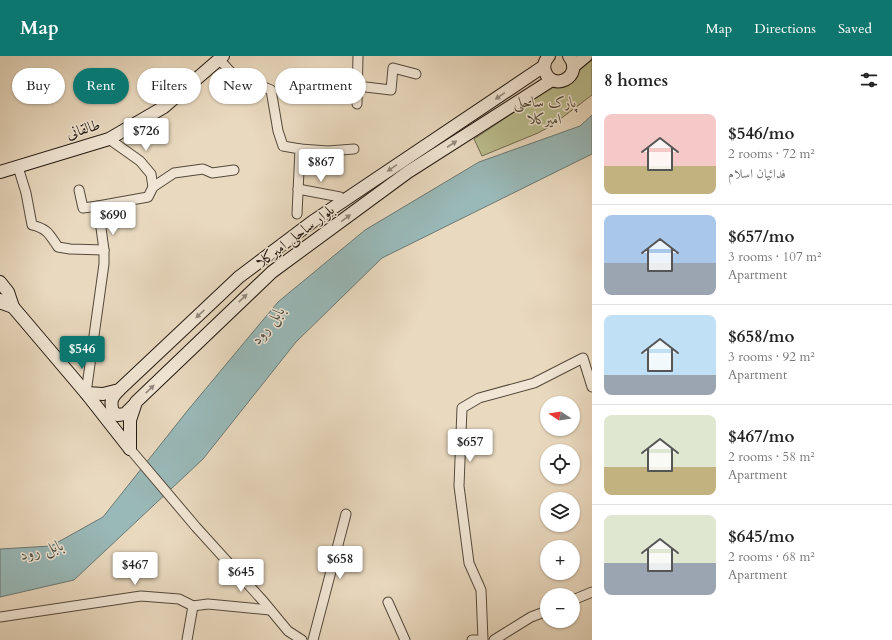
<!DOCTYPE html>
<html lang="en">
<head>
<meta charset="utf-8">
<style>
  :root { --surface:#fff; --page:#f6f6f6; --text:#222; --muted:#767676; --line:#e0e0e0; --accent:#0f766e }
  body { margin:0; font-family:Cardo,Amiri,serif; background:var(--page); color:var(--text); height:100vh; display:flex; flex-direction:column; font-size:15px; white-space:nowrap }
  * { box-sizing:border-box; margin:0 }
  p { font-size:13px; color:var(--muted) }
  .icon { flex:none; width:22px; height:22px; fill:none; stroke:currentColor; stroke-width:2; stroke-linecap:round; stroke-linejoin:round }
  .map { position:relative; flex:1; overflow:hidden }
  .details { display:flex; flex-direction:column; background:var(--surface); width:300px }
  .details>* { flex:none }
  .banner { position:absolute; left:12px; top:12px; width:380px; height:36px; display:flex; gap:8px }
  .needle { width:26px; rotate:282deg }
  .tools { position:absolute; left:540px; top:340px; display:grid; gap:8px }
  .tools a { display:grid; place-items:center; width:40px; height:40px; border-radius:50%; background:var(--surface); box-shadow:0 1px 3px #0004; font-size:20px }
  .price { position:absolute; translate:-50% -34px; padding:0 9px; border-radius:4px; background:#fff; color:#222; font-size:13px; line-height:26px; filter:drop-shadow(0 1px 2px #0008) }
  .price::after { content:''; position:absolute; left:50%; top:24px; width:12px; height:9px; margin-left:-6px; background:inherit; clip-path:polygon(0 0,100% 0,50% 100%) }
  .price.on { background:var(--accent); color:#fff }
  ul { padding:0; list-style:none }
  li { display:flex; align-items:center; gap:12px; height:100px; padding:0 12px }
  li+li { border-top:1px solid var(--line) }
  li span { display:grid; place-items:center; flex:none; width:112px; height:80px; border-radius:8px; color:#555 }
  li>.icon { margin-inline-start:auto }
  span .icon { width:48px; height:48px; fill:#fffc; stroke-width:1 }
  li b { font-size:17px }
  h2 { display:flex; justify-content:space-between; align-items:center; height:48px; padding:0 12px; font-size:17px }
  .chip { padding:0 14px; border-radius:18px; background:var(--surface); box-shadow:0 1px 3px #0004; font-size:14px; line-height:36px }
  .chip.on { background:var(--accent); color:#fff }
  header { display:flex; align-items:center; gap:24px; box-sizing:border-box; height:56px; padding:0 20px; background:var(--accent); color:#fff }
  header strong { font-size:19px }
  nav { display:flex; gap:22px; margin-inline-start:auto; font-size:14px }
  main { display:flex; flex:1; min-height:0 }
  .map>svg:first-child { display:block }
  .green { fill:#bbbe8f; stroke:#6f6c50 }
  .water { fill:#99b9b8; stroke:#6a7975 }
  .lines { fill:none; stroke-linecap:round; stroke-linejoin:round }
  .street-casing { stroke:#54493c; stroke-width:11 }
  .secondary-casing { stroke:#231911; stroke-width:14 }
  .street { stroke:#f1e6d5; stroke-width:9 }
  .secondary { stroke:#f1e6d5; stroke-width:12 }
  .oneway { fill:#948a7d }
  .labels { text-anchor:middle; dominant-baseline:central; stroke-width:3; stroke-linejoin:round; paint-order:stroke }
  .park-label { font-size:15px; font-style:italic; fill:#514b37; stroke:#f1e6d5 }
  .street-label { font-size:15px; fill:#231911; stroke:#f1e6d5 }
  .water-label { font-size:16px; font-style:italic; fill:#4c514b; stroke:#f1e6d5 }
</style>
</head>
<body>
<header>
<strong>Map</strong>
<nav><a>Map</a><a>Directions</a><a>Saved</a></nav>
</header>
<main>
<div class="map">
<svg width="592" height="584" viewBox="0 0 592 584">
  <rect width="100%" height="100%" fill="#e9d9bf"/>
  <filter id="stains"><feTurbulence type="fractalNoise" baseFrequency=".005" numOctaves="4"/><feColorMatrix values="0 0 0 0 .2 0 0 0 0 .09 0 0 0 0 .02 0 0 0 .5 -.17"/></filter>
  <radialGradient id="worn" r=".72"><stop offset=".6" stop-color="#630" stop-opacity="0"/><stop offset="1" stop-color="#630" stop-opacity=".3"/></radialGradient>
  <!-- green -->
  <polygon class="green" points="592,4 592,39 551,70 538,77 482,100 474,83"/>
  <!-- water -->
  <polygon class="water" points="592,59 592,98 382,202 296,286 203,403 74,524 0,541 0,493 51,490 103,461 188,354 278,246 365,174 479,106 580,70"/>
  <g class="lines">
    <!-- street casing -->
    <g class="street-casing">
      <g id="street">
        <polyline points="219,3 246,33 252,35 264,31 271,34 278,75 283,90 300,93 297,158"/>
        <polyline points="357,30 391,34 393,12 416,18"/>
        <polyline points="357,48 358,0"/>
        <polyline points="109,83 140,105 151,118 153,131"/>
        <polyline points="300,93 328,95 354,93"/>
        <path d="M 18,111 L 26,137 L 32,169 C 48,173 49,178 58,191 L 70,193 L 104,194"/>
        <polyline points="298,133 340,141"/>
        <polyline points="79,134 83,152 98,150"/>
        <polyline points="86,337 104,208 104,194 98,150 148,141 153,131 174,117 203,113 212,117 234,114"/>
        <polyline points="130,393 196,471 264,546 288,575 302,584"/>
        <polyline points="573,544 592,536"/>
        <polyline points="388,546 405,584"/>
        <polyline points="0,561 141,540 179,543 193,550 208,548 270,554"/>
        <polyline points="187,584 193,550"/>
        <polyline points="313,584 346,458"/>
        <polyline points="472,584 477,584"/>
        <polyline points="483,584 481,534 469,507 459,430 462,352 479,342 534,327 583,302 592,331"/>
        <polyline points="494,584 531,561 547,555"/>
      </g>
    </g>
    <!-- secondary casing -->
    <g class="secondary-casing">
      <g id="secondary">
        <path d="M 549,0 C 545,4 543,9 545,15 C 551,36 585,22 569,0"/>
        <polyline points="574,10 586,0"/>
        <polyline points="0,116 109,83 164,51 223,0"/>
        <polyline points="0,226 8,236 13,251 86,337 130,393"/>
        <polyline points="0,244 2,247 13,251"/>
        <path d="M 119,334 C 111,342 110,346 113,356 L 118,359 L 125,358 L 134,349"/>
        <polyline points="86,337 103,338 119,334 239,221 312,166 544,10"/>
        <polyline points="130,393 130,364 136,346 272,216 408,116 552,24"/>
      </g>
    </g>
    <!-- street -->
    <use href="#street" class="street"/>
    <!-- secondary -->
    <use href="#secondary" class="secondary"/>
  </g>
  <!-- one-way arrows -->
  <defs><path id="oneway-solid" d="M-6-.8H1V-3.2L6.5 0L1 3.2V.8H-6Z"/></defs>
  <g class="oneway">
    <use href="#oneway-solid" transform="translate(500 40) rotate(146)"/>
    <use href="#oneway-solid" transform="translate(452 88) rotate(-33)"/>
    <use href="#oneway-solid" transform="translate(392 112) rotate(146)"/>
    <use href="#oneway-solid" transform="translate(346 162) rotate(-36)"/>
    <use href="#oneway-solid" transform="translate(243 242) rotate(-44)"/>
    <use href="#oneway-solid" transform="translate(200 258) rotate(137)"/>
    <use href="#oneway-solid" transform="translate(150 333) rotate(-44)"/>
  </g>
  <g class="labels">
    <!-- park labels -->
    <g class="park-label">
      <text x="545" y="46">پارک ساحلی<tspan x="545" dy="17">امیرکلا</tspan></text>
    </g>
    <!-- street labels -->
    <g class="street-label">
      <text transform="translate(83 73) rotate(-17)">طالقانی</text>
      <text transform="translate(295 180) rotate(-37)">بلوار ساحلی امیرکلا</text>
    </g>
    <!-- water labels -->
    <g class="water-label">
      <text transform="translate(268 269) rotate(-52)">بابل رود</text>
      <text transform="translate(42 494) rotate(-14)">بابل رود</text>
    </g>
  </g>
  <rect width="100%" height="100%" filter="url(#stains)"/>
  <rect width="100%" height="100%" fill="url(#worn)"/>
</svg>
<div class="tools">
<a><svg class="needle" viewBox="-14 -14 28 28"><path d="M0-13l5 13h-10z" fill="#e53935"/><path d="M0 13l5-13h-10z" fill="#767676"/></svg></a>
<a><svg class="icon" aria-label="locate" viewBox="0 0 24 24"><circle cx="12" cy="12" r="6"/><path d="M12 2v4M12 18v4M2 12h4M18 12h4"/></svg></a>
<a><svg class="icon" aria-label="layers" viewBox="0 0 24 24"><path d="M12 4l9 5-9 5-9-5zM3 14l9 5 9-5"/></svg></a>
<a>+</a>
<a>−</a>
</div>
<b class="price" style="left:146px;top:96px">$726</b>
<b class="price" style="left:321px;top:127px">$867</b>
<b class="price" style="left:113px;top:180px">$690</b>
<b class="price on" style="left:82px;top:314px">$546</b>
<b class="price" style="left:470px;top:407px">$657</b>
<b class="price" style="left:340px;top:524px">$658</b>
<b class="price" style="left:135px;top:530px">$467</b>
<b class="price" style="left:241px;top:537px">$645</b>
<div class="banner">
<a class="chip">Buy</a>
<a class="chip on">Rent</a>
<a class="chip">Filters</a>
<a class="chip">New</a>
<a class="chip">Apartment</a>
</div>
</div>
<section class="details">
<h2>8 homes<svg class="icon" aria-label="filters" viewBox="0 0 24 24"><path d="M4 7h16M4 17h16"/><circle cx="9" cy="7" r="2"/><circle cx="15" cy="17" r="2"/></svg></h2>
<ul>
<li><span style="background:linear-gradient(#f6c9c9 65%,#c2b280 0)"><svg class="icon" aria-label="home" viewBox="0 0 24 24"><path d="M3 11l9-7 9 7M6 9v11h12V9"/></svg></span><div><b>$546/mo</b><p>2 rooms · 72 m²</p><p>فدائیان اسلام</p></div></li>
<li><span style="background:linear-gradient(#a9c7e8 60%,#9aa5b1 0)"><svg class="icon" aria-label="home" viewBox="0 0 24 24"><path d="M3 11l9-7 9 7M6 9v11h12V9"/></svg></span><div><b>$657/mo</b><p>3 rooms · 107 m²</p><p>Apartment</p></div></li>
<li><span style="background:linear-gradient(#bfe0f5 75%,#9aa5b1 0)"><svg class="icon" aria-label="home" viewBox="0 0 24 24"><path d="M3 11l9-7 9 7M6 9v11h12V9"/></svg></span><div><b>$658/mo</b><p>3 rooms · 92 m²</p><p>Apartment</p></div></li>
<li><span style="background:linear-gradient(#dfe7d0 65%,#c2b280 0)"><svg class="icon" aria-label="home" viewBox="0 0 24 24"><path d="M3 11l9-7 9 7M6 9v11h12V9"/></svg></span><div><b>$467/mo</b><p>2 rooms · 58 m²</p><p>Apartment</p></div></li>
<li><span style="background:linear-gradient(#dfe7d0 60%,#9aa5b1 0)"><svg class="icon" aria-label="home" viewBox="0 0 24 24"><path d="M3 11l9-7 9 7M6 9v11h12V9"/></svg></span><div><b>$645/mo</b><p>2 rooms · 68 m²</p><p>Apartment</p></div></li>
</ul>
</section>
</main>
</body>
</html>
